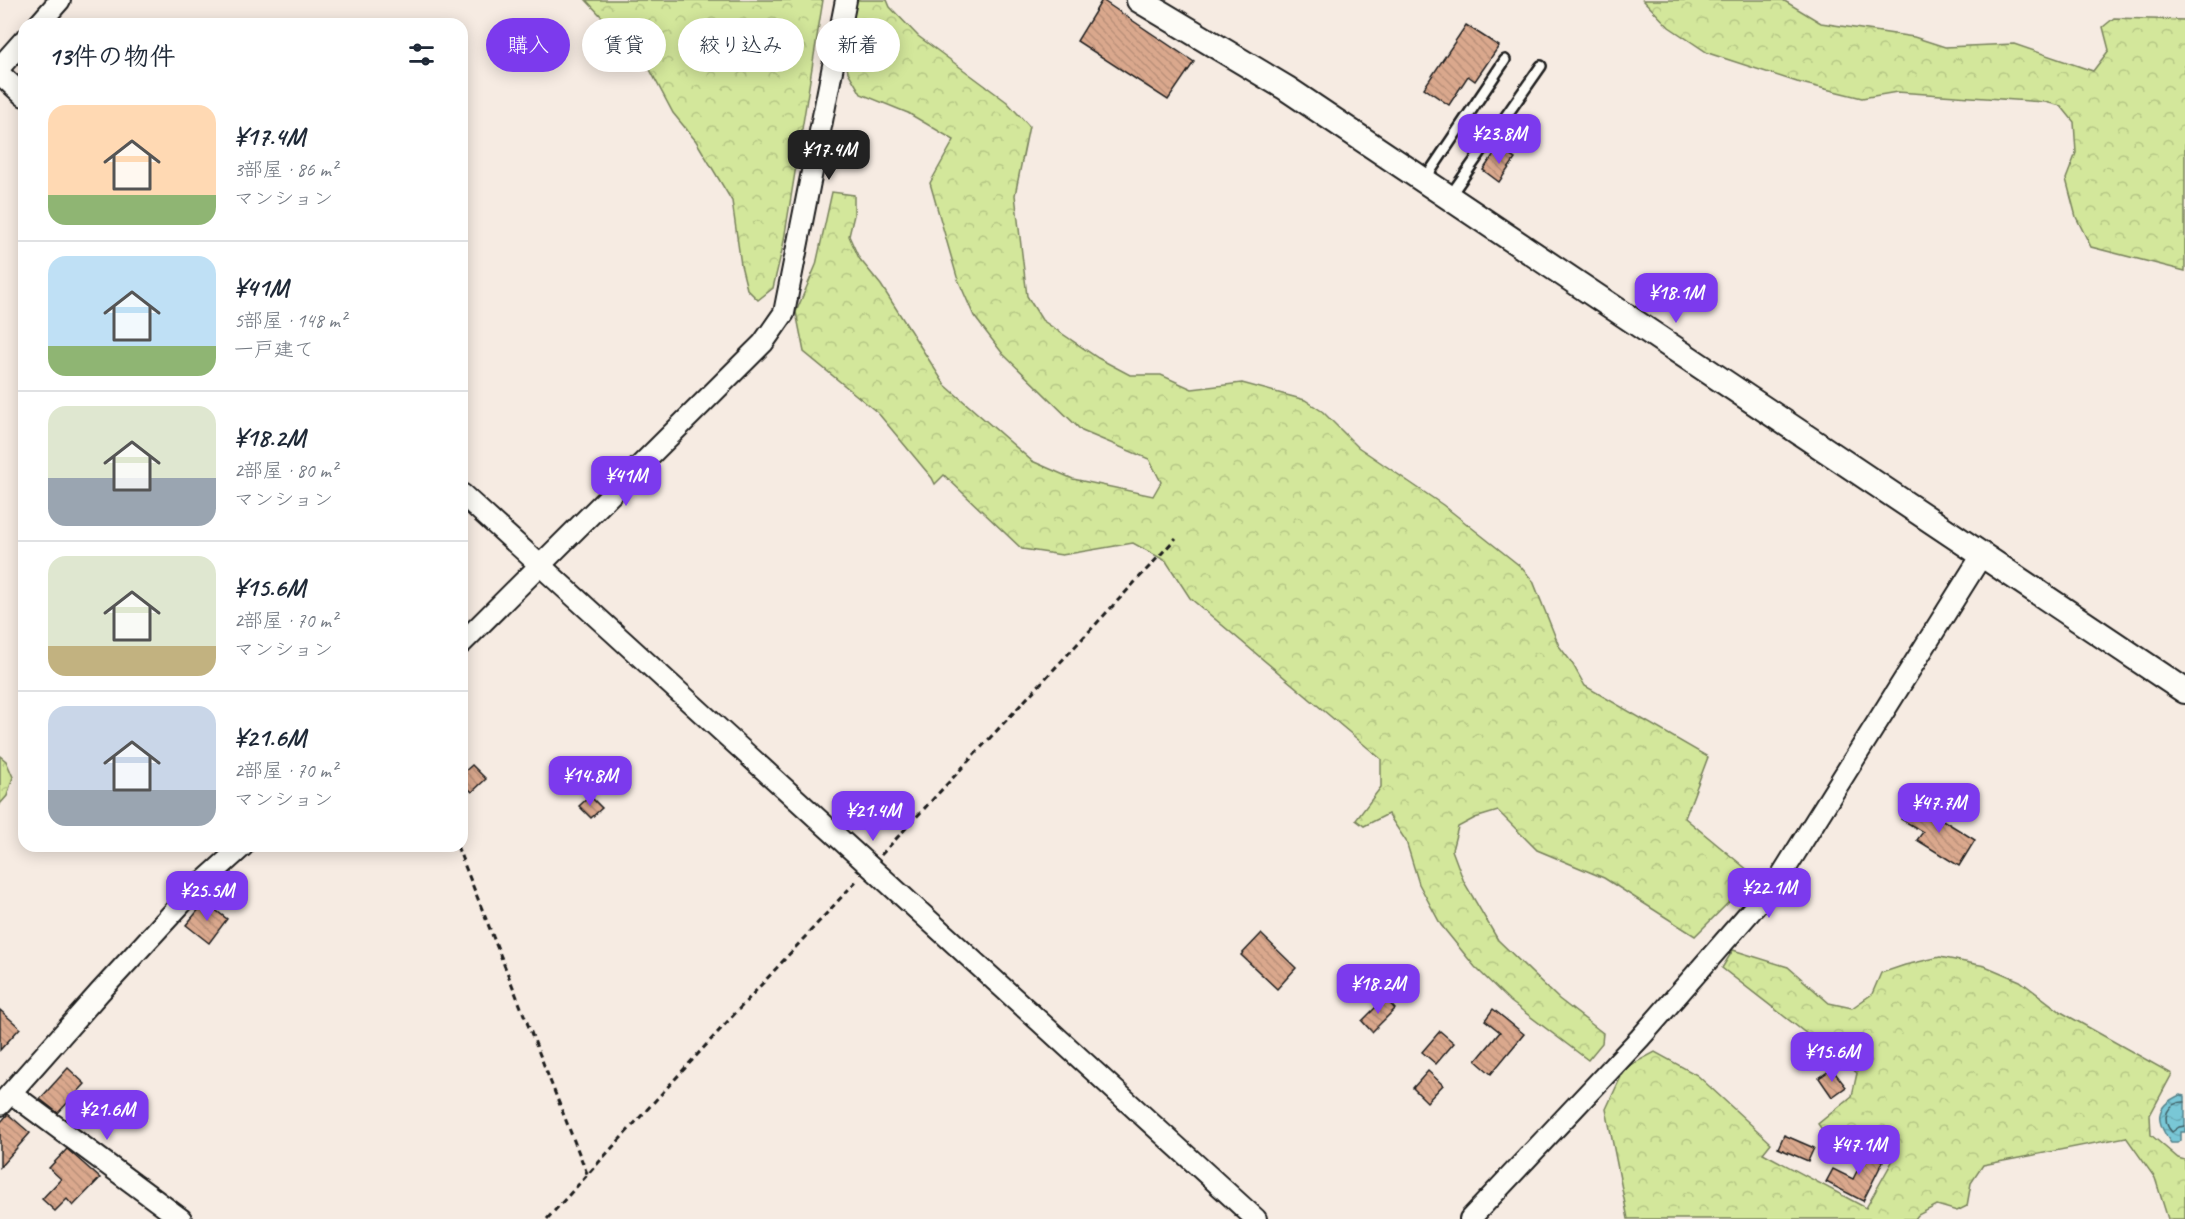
<!DOCTYPE html>
<html lang="ja">
<head>
<meta charset="utf-8">
<style>
  :root { --surface:#fff; --page:#f2f2f3; --text:#1f2937; --muted:#747a83; --line:#e0e1e3; --accent:#7c3aed }
  body { margin:0; font-family:Caveat,"Klee One",sans-serif; background:var(--page); color:var(--text); height:100vh; display:flex; flex-direction:column; font-size:22px; white-space:nowrap }
  * { box-sizing:border-box; margin:0 }
  p { font-size:20px; color:var(--muted) }
  .icon { flex:none; width:33px; height:33px; fill:none; stroke:currentColor; stroke-width:2; stroke-linecap:round; stroke-linejoin:round }
  .map { position:relative; flex:1; overflow:hidden }
  .sheet { position:absolute; left:18px; top:18px; width:450px; height:834px; display:flex; flex-direction:column; background:var(--surface); border-radius:18px; box-shadow:0 3px 15px #0003 }
  .sheet>* { flex:none }
  .top-card { position:absolute; left:486px; top:18px; width:570px; height:54px; display:flex; gap:12px }
  .price { position:absolute; translate:-50% -51px; padding:0 14px; border-radius:12px; background:var(--accent); color:#fff; font-size:20px; line-height:39px; filter:drop-shadow(0 2px 3px #0008) }
  .price::after { content:''; position:absolute; left:50%; top:36px; width:18px; height:14px; margin-left:-9px; background:inherit; clip-path:polygon(0 0,100% 0,50% 100%) }
  .price.current { background:#222; color:#fff }
  ul { padding:0; list-style:none }
  li { display:flex; align-items:center; gap:18px; height:150px; padding:0 30px }
  li+li { border-top:2px solid var(--line) }
  li span { display:grid; place-items:center; flex:none; width:168px; height:120px; border-radius:18px; color:#555 }
  li>.icon { margin-inline-start:auto }
  span .icon { width:72px; height:72px; fill:#fffc; stroke-width:1 }
  li b { font-size:26px }
  h2 { display:flex; justify-content:space-between; align-items:center; height:72px; padding:0 30px; font-size:26px }
  .pill { padding:0 21px; border-radius:27px; background:var(--surface); box-shadow:0 3px 15px #0003; font-size:21px; line-height:54px }
  .pill.current { background:var(--accent); color:#fff }
  .map>svg:first-child { display:block }
  .forest { fill:url(#forest-crowns); stroke:#78825c; stroke-width:1.5 }
  .water { fill:url(#water-waves); stroke:#54838c; stroke-width:1.5 }
  .lines { fill:none; stroke-linecap:round; stroke-linejoin:round }
  .shore { stroke:#416066; stroke-width:1.5 }
  .building { fill:url(#building-back-hatch); stroke:#1c1c1c; stroke-width:1.5 }
  .service-casing { stroke:#1c1c1c; stroke-width:14 }
  .minor-casing { stroke:#1c1c1c; stroke-width:24 }
  .tertiary-casing { stroke:#1c1c1c; stroke-width:28 }
  .path { stroke:#1c1c1c; stroke-width:3; stroke-dasharray:6 4.5; stroke-linecap:butt }
  .service { stroke:#fdfcf7; stroke-width:9 }
  .minor { stroke:#fdfcf7; stroke-width:20 }
  .tertiary { stroke:#fdfcf7; stroke-width:24 }
</style>
</head>
<body>
<div class="map">
<svg width="2185" height="1219" viewBox="0 0 2185 1219">
  <defs>
    <pattern id="forest-crowns" width="20" height="18" patternUnits="userSpaceOnUse" patternTransform="scale(1.5)"><rect width="20" height="18" fill="#d3e79b"/><path d="M2 6a3 3 0 1 1 6 0M12 15a3 3 0 1 1 6 0" fill="none" stroke="#b5c685"/></pattern>
    <pattern id="water-waves" width="16" height="10" patternUnits="userSpaceOnUse" patternTransform="scale(1.5)"><rect width="16" height="10" fill="#79c7d6"/><path d="M0 5q4-4 8 0t8 0" fill="none" stroke="#68aab7"/></pattern>
    <pattern id="building-back-hatch" width="6" height="6" patternUnits="userSpaceOnUse" patternTransform="scale(1.5)"><rect width="6" height="6" fill="#daa88d"/><path d="M-1 5l2 2M0 0l6 6M5-1l2 2" fill="none" stroke="#ba9079"/></pattern>
  </defs>
  <rect width="100%" height="100%" fill="#f6ebe2"/>
  <filter id="ink" filterUnits="userSpaceOnUse"><feTurbulence type="fractalNoise" baseFrequency=".0167" numOctaves="2"/><feDisplacementMap in="SourceGraphic" scale="12" xChannelSelector="R" yChannelSelector="G"/><feConvolveMatrix kernelMatrix="1 2 1 2 8 2 1 2 1" color-interpolation-filters="sRGB"/></filter>
  <g filter="url(#ink)">
    <!-- forest -->
    <g class="forest">
      <polygon points="586,0 823,0 783,246 773,288 758,300 747,289 741,265 732,201 696,141 673,113 648,66"/>
      <polygon points="855,0 887,0 890,7 918,36 1007,102 1029,126 1015,195 1027,296 1042,320 1098,358 1130,375 1161,375 1192,389 1242,383 1305,400 1323,412 1358,447 1443,505 1520,566 1533,581 1559,646 1572,663 1585,686 1708,757 1685,818 1755,876 1695,936 1604,878 1537,850 1498,811 1475,818 1458,827 1452,850 1464,882 1498,940 1559,999 1603,1033 1602,1043 1588,1060 1511,1002 1475,967 1441,925 1419,884 1406,841 1388,814 1364,826 1356,820 1381,787 1381,759 1190,598 1166,561 1133,543 1062,555 1022,549 944,475 935,484 932,478 878,413 804,352 796,312 816,265 832,192 854,195 854,215 849,236 859,258 881,285 945,385 1032,461 1073,479 1153,496 1161,482 1149,459 1082,431 1003,354 974,316 957,277 930,183 954,140 908,113 861,94 848,72 844,53"/>
      <polygon points="1643,0 1783,0 1821,23 1914,37 1945,47 2014,44 2093,71 2109,50 2103,27 2114,18 2185,20 2185,271 2091,247 2076,217 2066,179 2076,153 2074,122 2061,106 2045,102 1897,92 1862,98 1797,82 1708,53 1669,27"/>
      <polygon points="0,756 6,761 13,777 7,796 0,804"/>
      <polygon points="1733,950 1788,967 1829,1003 1852,1008 1872,994 1881,973 1905,965 1940,957 1985,966 2020,981 2061,1012 2172,1074 2150,1115 2151,1135 2178,1158 2185,1160 2185,1219 2168,1219 2155,1178 2126,1137 1983,1165 1971,1183 1967,1206 1957,1211 1937,1205 1918,1215 1915,1219 1628,1219 1606,1109 1625,1068 1655,1052 1697,1075 1771,1143 1763,1153 1866,1208 1893,1160 1896,1147 1867,1135 1835,1148 1818,1124 1852,1096 1857,1073 1722,968"/>
    </g>
    <!-- water -->
    <path class="water" d="M 2180,1095 L 2185,1096 L 2185,1132 L 2181,1132 L 2181,1140 L 2177,1143 L 2171,1143 C 2156,1122 2153,1107 2180,1095 Z"/>
    <g class="lines">
      <!-- shore -->
      <path class="shore" d="M 2185,1102 C 2167,1101 2160,1120 2172,1132 L 2179,1127 L 2185,1126"/>
    </g>
    <!-- building -->
    <g class="building">
      <polygon points="1102,0 1194,62 1168,100 1077,41"/>
      <polygon points="1466,25 1499,46 1475,81 1468,76 1449,105 1424,88"/>
      <polygon points="1498,148 1515,159 1499,182 1483,170"/>
      <polygon points="472,765 486,779 472,792 462,782 462,774"/>
      <polygon points="590,796 602,808 591,818 579,806"/>
      <polygon points="1912,801 1975,840 1959,866 1917,840 1923,832 1901,819"/>
      <polygon points="205,902 227,919 209,943 186,925"/>
      <polygon points="1261,934 1296,968 1277,989 1241,955"/>
      <polygon points="1385,998 1395,1009 1372,1032 1362,1021"/>
      <polygon points="1493,1009 1524,1034 1491,1074 1476,1061 1500,1032 1485,1020"/>
      <polygon points="0,1010 20,1028 0,1050"/>
      <polygon points="1440,1031 1454,1043 1436,1064 1422,1052"/>
      <polygon points="68,1068 85,1084 58,1113 40,1099"/>
      <polygon points="1832,1069 1846,1087 1832,1097 1819,1078"/>
      <polygon points="1428,1071 1443,1085 1427,1102 1413,1088"/>
      <polygon points="8,1114 30,1133 0,1167 0,1123"/>
      <polygon points="1784,1135 1814,1148 1808,1161 1778,1148"/>
      <polygon points="1869,1147 1886,1155 1863,1201 1826,1182 1833,1169 1853,1179"/>
      <polygon points="67,1149 100,1178 73,1206 67,1199 55,1211 42,1199 61,1179 49,1168"/>
    </g>
    <g class="lines">
      <!-- service casing -->
      <g class="service-casing">
        <g id="service">
          <polyline points="1425,179 1505,60"/>
          <polyline points="1450,196 1541,66"/>
        </g>
      </g>
      <!-- minor casing -->
      <g class="minor-casing">
        <g id="minor">
          <polyline points="39,24 60,0"/>
          <polyline points="0,67 24,40"/>
          <polyline points="0,74 24,96"/>
          <polyline points="462,494 1256,1219"/>
          <polyline points="462,643 763,343 784,313 846,0"/>
          <polyline points="11,1093 181,1219"/>
          <polyline points="0,1105 99,993 192,892 243,846"/>
          <polyline points="1470,1219 1640,1038 1779,879 1982,555"/>
        </g>
      </g>
      <!-- tertiary casing -->
      <g class="tertiary-casing">
        <polyline id="tertiary" points="1139,0 1286,88 2185,691"/>
      </g>
      <!-- path -->
      <g class="path">
        <polyline points="457,846 588,1176"/>
        <polyline points="881,855 1176,538"/>
        <polyline points="547,1219 858,879"/>
      </g>
      <!-- service -->
      <use href="#service" class="service"/>
      <!-- minor -->
      <use href="#minor" class="minor"/>
      <!-- tertiary -->
      <use href="#tertiary" class="tertiary"/>
    </g>
  </g>
</svg>
<b class="price" style="left:1499px;top:165px">¥23.8M</b>
<b class="price current" style="left:829px;top:181px">¥17.4M</b>
<b class="price" style="left:1676px;top:324px">¥18.1M</b>
<b class="price" style="left:626px;top:507px">¥41M</b>
<b class="price" style="left:590px;top:807px">¥14.8M</b>
<b class="price" style="left:1939px;top:834px">¥47.7M</b>
<b class="price" style="left:873px;top:842px">¥21.4M</b>
<b class="price" style="left:1769px;top:919px">¥22.1M</b>
<b class="price" style="left:207px;top:922px">¥25.5M</b>
<b class="price" style="left:1378px;top:1015px">¥18.2M</b>
<b class="price" style="left:1832px;top:1083px">¥15.6M</b>
<b class="price" style="left:107px;top:1141px">¥21.6M</b>
<b class="price" style="left:1859px;top:1176px">¥47.1M</b>
<div class="top-card">
<a class="pill current">購入</a>
<a class="pill">賃貸</a>
<a class="pill">絞り込み</a>
<a class="pill">新着</a>
</div>
<section class="sheet">
<h2>13件の物件<svg class="icon" aria-label="filters" viewBox="0 0 24 24"><path d="M4 7h16M4 17h16"/><circle cx="9" cy="7" r="2"/><circle cx="15" cy="17" r="2"/></svg></h2>
<ul>
<li><span style="background:linear-gradient(#ffd9b3 75%,#8fb573 0)"><svg class="icon" aria-label="home" viewBox="0 0 24 24"><path d="M3 11l9-7 9 7M6 9v11h12V9"/></svg></span><div><b>¥17.4M</b><p>3部屋 · 86 m²</p><p>マンション</p></div></li>
<li><span style="background:linear-gradient(#bfe0f5 75%,#8fb573 0)"><svg class="icon" aria-label="home" viewBox="0 0 24 24"><path d="M3 11l9-7 9 7M6 9v11h12V9"/></svg></span><div><b>¥41M</b><p>5部屋 · 148 m²</p><p>一戸建て</p></div></li>
<li><span style="background:linear-gradient(#dfe7d0 60%,#9aa5b1 0)"><svg class="icon" aria-label="home" viewBox="0 0 24 24"><path d="M3 11l9-7 9 7M6 9v11h12V9"/></svg></span><div><b>¥18.2M</b><p>2部屋 · 80 m²</p><p>マンション</p></div></li>
<li><span style="background:linear-gradient(#dfe7d0 75%,#c2b280 0)"><svg class="icon" aria-label="home" viewBox="0 0 24 24"><path d="M3 11l9-7 9 7M6 9v11h12V9"/></svg></span><div><b>¥15.6M</b><p>2部屋 · 70 m²</p><p>マンション</p></div></li>
<li><span style="background:linear-gradient(#c9d6e8 70%,#9aa5b1 0)"><svg class="icon" aria-label="home" viewBox="0 0 24 24"><path d="M3 11l9-7 9 7M6 9v11h12V9"/></svg></span><div><b>¥21.6M</b><p>2部屋 · 70 m²</p><p>マンション</p></div></li>
</ul>
</section>
</div>
</body>
</html>
